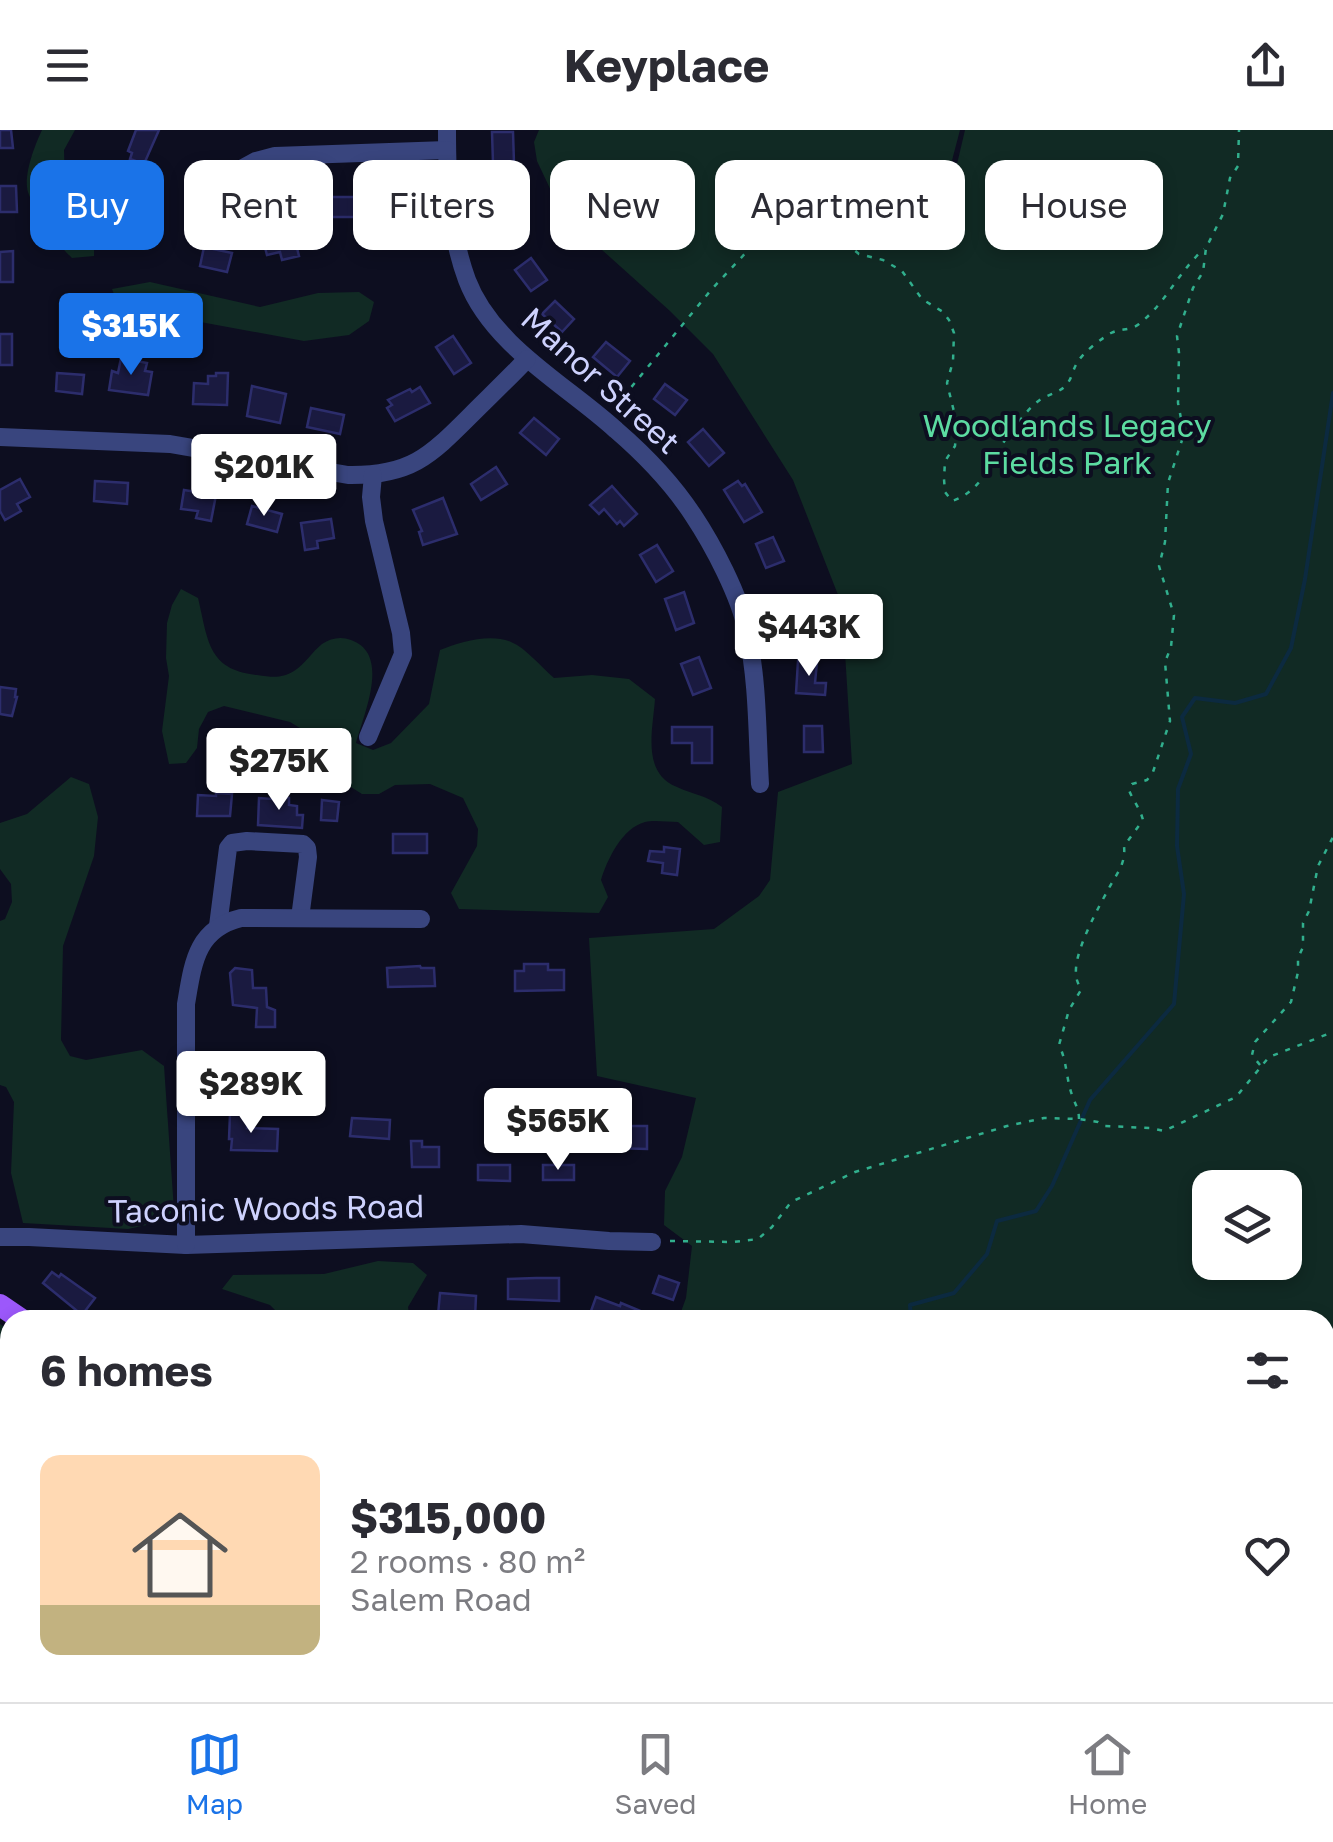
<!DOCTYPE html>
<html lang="en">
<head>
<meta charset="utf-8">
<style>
  :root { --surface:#fff; --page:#f7f7f7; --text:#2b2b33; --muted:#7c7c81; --line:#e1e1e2; --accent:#1a73e8 }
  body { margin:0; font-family:"Golos Text",sans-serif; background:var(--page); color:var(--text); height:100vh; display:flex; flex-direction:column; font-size:38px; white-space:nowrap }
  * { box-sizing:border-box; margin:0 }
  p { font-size:32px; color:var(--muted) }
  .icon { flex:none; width:55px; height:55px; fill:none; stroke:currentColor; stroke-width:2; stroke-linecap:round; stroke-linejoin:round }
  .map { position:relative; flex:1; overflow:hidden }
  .drawer { position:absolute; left:0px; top:1180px; width:1335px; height:392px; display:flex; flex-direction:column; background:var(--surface); border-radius:30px 30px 0 0; box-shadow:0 5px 15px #0003 }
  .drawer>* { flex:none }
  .top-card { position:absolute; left:30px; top:30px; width:1275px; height:90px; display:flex; gap:20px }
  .tools { position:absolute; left:1192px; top:1040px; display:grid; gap:20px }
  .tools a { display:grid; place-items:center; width:110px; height:110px; border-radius:20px; background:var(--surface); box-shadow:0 5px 15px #0003; font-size:50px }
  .price { position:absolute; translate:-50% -85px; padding:0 22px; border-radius:10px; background:#fff; color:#222; font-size:32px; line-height:65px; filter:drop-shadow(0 2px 5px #0008) }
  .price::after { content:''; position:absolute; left:50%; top:60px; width:30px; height:22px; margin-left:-15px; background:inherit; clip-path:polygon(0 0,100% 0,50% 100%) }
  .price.selected { background:var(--accent); color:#fff }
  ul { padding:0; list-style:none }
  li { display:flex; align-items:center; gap:30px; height:250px; padding:0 40px }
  li span { display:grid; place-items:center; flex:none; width:280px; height:200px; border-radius:20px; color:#555 }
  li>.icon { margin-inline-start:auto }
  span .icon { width:120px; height:120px; fill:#fffc; stroke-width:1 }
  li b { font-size:42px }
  h2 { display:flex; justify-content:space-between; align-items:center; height:120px; padding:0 40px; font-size:42px }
  .tag { padding:0 35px; border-radius:20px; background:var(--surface); box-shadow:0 5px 15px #0003; font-size:35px; line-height:90px }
  .tag.selected { background:var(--accent); color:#fff }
  header { display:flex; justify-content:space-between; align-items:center; height:130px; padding:0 40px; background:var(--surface); font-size:45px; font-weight:700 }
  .menu { display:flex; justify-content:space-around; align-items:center; height:140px; border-top:2px solid var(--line); background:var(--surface); font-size:28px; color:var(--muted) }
  .menu a { display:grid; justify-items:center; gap:5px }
  .menu .selected { color:var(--accent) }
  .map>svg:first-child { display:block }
  .green { fill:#112a24; fill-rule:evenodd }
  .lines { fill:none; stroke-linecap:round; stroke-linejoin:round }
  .stream { stroke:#0c2a40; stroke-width:4 }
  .building { fill:#1a1a40; stroke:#2c2d6c; stroke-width:2.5 }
  .path { stroke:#31af8d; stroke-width:2.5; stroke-dasharray:5 8; stroke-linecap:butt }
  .minor { stroke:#39457e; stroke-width:18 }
  .major { stroke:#9c58fb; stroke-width:22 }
  .labels { text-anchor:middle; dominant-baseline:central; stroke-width:8; stroke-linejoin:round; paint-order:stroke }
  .street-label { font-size:32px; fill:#ced2fe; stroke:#0d0e20 }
  .park-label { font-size:32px; fill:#5cdba1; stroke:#0d0e20 }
</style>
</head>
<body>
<header><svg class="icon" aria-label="menu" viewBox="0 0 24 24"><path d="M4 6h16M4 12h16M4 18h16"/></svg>Keyplace<svg class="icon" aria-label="share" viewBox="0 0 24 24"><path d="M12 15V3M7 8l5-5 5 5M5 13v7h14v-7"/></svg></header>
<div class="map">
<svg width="1333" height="1572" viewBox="0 0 1333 1572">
  <rect width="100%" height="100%" fill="#0d0e20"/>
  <!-- green -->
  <g class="green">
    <path d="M 42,0 L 75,0 L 64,20 L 65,57 L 94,105 L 94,126 L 72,128 C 58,115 34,81 28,62 C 23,45 35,15 42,0 Z"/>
    <path d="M 539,0 L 960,0 L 945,57 L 861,66 L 950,64 L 965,0 L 1333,0 L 1333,1284 L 1325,1287 L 1325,1190 L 678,1190 L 686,1168 L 692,1116 L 664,1095 L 665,1061 L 682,1027 L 696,968 L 597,946 L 589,808 L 714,799 L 759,766 L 770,750 L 778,662 L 852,634 L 842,475 L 793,350 L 713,224 L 670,181 L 562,84 L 537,31 L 534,12 ZM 1210,1058 L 1285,1058 L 1285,1132 L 1210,1132 Z"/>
    <polygon points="150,152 260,177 318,163 359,162 374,172 369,191 349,205 304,211 119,177 112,159"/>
    <path d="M 181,459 L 198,468 C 208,509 207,540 257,545 C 272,547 281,549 294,541 C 305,534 312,522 322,514 C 331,508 341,506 351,510 C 391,524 364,583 356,613 L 373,620 L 391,613 L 429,574 L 440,520 C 460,512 490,503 511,512 C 526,518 541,537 554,548 L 592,545 L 629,549 L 655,569 C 653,599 641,643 677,657 C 694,665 706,665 722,677 L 720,712 L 704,715 L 678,692 C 668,692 654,690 645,692 C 622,698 607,730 601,750 L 608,767 L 599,783 L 459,779 L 451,763 L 477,716 L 478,699 L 463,668 L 430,654 L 395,655 L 379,664 L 362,664 L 346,654 L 305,601 L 290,592 L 224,576 L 208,582 L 199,599 L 197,618 L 186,633 L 169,634 L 162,601 L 169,546 L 166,528 L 167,493 L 172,475 Z"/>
    <polygon points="71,647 89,654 98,687 94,726 63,816 61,910 70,926 86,930 142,920 164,936 174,1080 161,1092 128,1099 23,1093 11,1043 14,972 6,957 0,955 0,791 5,789 12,772 11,754 0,739 0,693 27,684"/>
    <polygon points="378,1131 413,1133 427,1145 408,1177 410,1190 285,1190 270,1175 222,1159 233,1145 324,1144"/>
    <polygon points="0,1194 10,1201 10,1303 0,1312"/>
    <polygon points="10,1342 10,1562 221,1562 223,1572 0,1572 0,1348"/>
    <polygon points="1325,1458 1333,1459 1333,1572 827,1572 840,1562 1325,1562"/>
    <polygon points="359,1563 359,1562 689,1563 679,1572 362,1572"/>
  </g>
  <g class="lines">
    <!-- stream -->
    <g class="stream">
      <polyline points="911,1190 910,1175 954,1163 987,1124 997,1091 1036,1081 1052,1056 1090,970 1174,874 1184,764 1177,716 1178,659 1191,624 1182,587 1195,568 1235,573 1266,564 1291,518 1305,449 1333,263"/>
      <polyline points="594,1572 605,1562"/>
    </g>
  </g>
  <!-- building -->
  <g class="building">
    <polygon points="0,0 11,0 13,18 0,18"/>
    <polygon points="136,0 159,0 144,34 130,29 132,23 128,21"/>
    <polygon points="492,2 513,2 514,33 493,33"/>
    <polygon points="0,56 16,56 17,82 0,82"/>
    <polygon points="147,56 160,85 141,94 128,65"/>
    <polygon points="516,63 520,94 499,96 496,65"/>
    <rect x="327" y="67" width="31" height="20"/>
    <polygon points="406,69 410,107 384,110 382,84 392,83 390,71"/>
    <polygon points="292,98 299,126 282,130 280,122 267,125 262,106"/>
    <polygon points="204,117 232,123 227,142 200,136"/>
    <polygon points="13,121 13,152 0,152 0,122"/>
    <polygon points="531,128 547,150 531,161 515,140"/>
    <polygon points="555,171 574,189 562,202 542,184"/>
    <rect x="0" y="204" width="12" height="31"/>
    <polygon points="453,206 471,233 454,244 436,217"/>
    <polygon points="606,212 630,231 617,247 593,227"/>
    <polygon points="121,228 147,233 145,241 152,242 148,265 109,260 112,241 118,243"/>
    <polygon points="57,243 84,245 82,264 56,261"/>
    <polygon points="216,243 228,243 227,275 193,274 194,253 208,254 208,246 216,246"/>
    <polygon points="665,254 687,270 675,285 654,269"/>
    <polygon points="252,256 286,264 280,293 247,286"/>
    <polygon points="420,257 430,273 395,291 387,278 392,275 388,270 410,259 412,262"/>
    <polygon points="311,278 344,285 340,304 307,297"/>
    <polygon points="534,288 559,309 546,325 520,303"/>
    <polygon points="703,299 724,323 709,336 688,312"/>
    <polygon points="496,337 507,354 481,370 471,354"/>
    <polygon points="20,349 30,367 17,374 21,381 5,390 0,381 0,360"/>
    <polygon points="95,351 128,353 127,374 94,371"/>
    <polygon points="738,351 742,356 745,354 762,382 744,392 724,360"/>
    <polygon points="612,356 637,384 624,396 620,391 617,394 604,379 599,384 590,375"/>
    <polygon points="184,360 216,365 211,391 196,388 198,381 181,379"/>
    <polygon points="443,368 457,404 423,415 419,402 422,401 413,380"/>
    <polygon points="252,376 282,384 277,402 247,394"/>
    <polygon points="331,389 334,408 317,411 318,418 305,420 301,393"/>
    <polygon points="773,407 784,431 766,438 756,414"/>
    <polygon points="657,415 673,441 656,452 640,425"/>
    <polygon points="684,462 694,493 676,500 665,469"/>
    <polygon points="784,468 802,468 804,502 786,503"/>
    <polygon points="699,527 711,558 693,565 681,534"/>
    <polygon points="798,531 817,532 815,553 826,553 825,565 796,563"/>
    <polygon points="0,557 16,559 15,567 17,567 12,586 0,584"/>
    <polygon points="804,596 822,596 823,622 804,622"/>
    <polygon points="672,597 712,597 712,633 692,633 692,613 672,613"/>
    <polygon points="216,663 232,664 230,686 197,686 198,665 216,666"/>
    <polygon points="273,667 289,668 289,675 297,676 297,685 303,685 302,698 258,695 259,668 273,669"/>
    <polygon points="322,670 339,672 337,691 321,690"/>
    <rect x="393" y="704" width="34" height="19"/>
    <polygon points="664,717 680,719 677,745 662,743 663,733 648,731 650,721 664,722"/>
    <polygon points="524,834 548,834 548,840 564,840 564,860 515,861 515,841 524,841"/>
    <polygon points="420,836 421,838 434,838 435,856 388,857 387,838"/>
    <polygon points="235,838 252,840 253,858 266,858 267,877 275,880 275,897 256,897 257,878 233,875 230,843"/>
    <polygon points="230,984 248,985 247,998 278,999 277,1021 231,1020 232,1009 229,1009"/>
    <polygon points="352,988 390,990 389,1009 350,1006"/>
    <polygon points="612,996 647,996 647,1019 612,1018"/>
    <polygon points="411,1011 422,1011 422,1017 439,1017 439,1037 412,1037"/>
    <polygon points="478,1035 510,1035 510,1051 478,1050"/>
    <rect x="543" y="1035" width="31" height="15"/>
    <polygon points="52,1142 59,1147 61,1144 95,1168 82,1185 43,1153"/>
    <polygon points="659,1146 679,1153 673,1170 653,1163"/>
    <polygon points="536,1148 559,1148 559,1171 508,1169 508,1149"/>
    <polygon points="440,1163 476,1166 475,1188 438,1185"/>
    <polygon points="596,1167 620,1176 621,1173 662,1190 614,1190 591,1181"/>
  </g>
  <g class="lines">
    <!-- path -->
    <g class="path">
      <polyline points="769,72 770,88"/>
      <path d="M 615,277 L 711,160 L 754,114 L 770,90 L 793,96 L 824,96 L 859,124 L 883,130 L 902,141 L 922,169 L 943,182 L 949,190 L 954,203 L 953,231 L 947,253 L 957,294 L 955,316 L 945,331 L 944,349 L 945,362 L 952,371 C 985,360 991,328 1010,303 C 1019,292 1029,277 1041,269 C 1050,264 1061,262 1067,254 C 1072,248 1073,239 1077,233 C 1083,222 1101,209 1111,203 C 1121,198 1130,201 1139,194 C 1166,173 1179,141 1204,119"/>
      <polyline points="1260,935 1252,925 1255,912 1291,872 1298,842 1298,828 1303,817 1303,793 1309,781 1318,736 1333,707"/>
      <path d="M 1079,989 C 1079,979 1075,974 1072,965 C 1066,948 1067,931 1059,915 L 1069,880 L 1081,860 C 1079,855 1076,850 1076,844 C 1074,822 1097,780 1108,760 C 1116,744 1126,735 1124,716 L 1143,690 C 1140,678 1133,671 1129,660 L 1132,654 L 1147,650 L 1153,642 L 1170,591 L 1165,532 L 1171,517 L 1174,485 L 1159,436 L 1165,412 L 1168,353 L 1184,304 L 1178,273 L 1179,223 L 1177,206 L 1193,158 L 1203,142 L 1206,118 L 1223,84 L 1230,48 L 1238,36 L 1239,0"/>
      <polyline points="670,1111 733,1112 758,1109 772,1097 791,1072 855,1042 1007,996 1044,988 1079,989 1098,992 1105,996 1150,998 1164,1001 1236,967 1269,927 1333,902"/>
    </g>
    <!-- minor -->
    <g class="minor">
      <path d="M 447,0 C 447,51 449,101 467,150 C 492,216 567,255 616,300 C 645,325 672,353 693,385 C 713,415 740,466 747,502 C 758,551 757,604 760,654"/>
      <polyline points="223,49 256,31 275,26 447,20"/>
      <path d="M 0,307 L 170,314 L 348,345 C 410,346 429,327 471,285 C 490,266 509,248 527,229"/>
      <polyline points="368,607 403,524 401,503 374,391 371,367 373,345"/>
      <polyline points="218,796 228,718 232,713 247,711 303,714 307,718 308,727 300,788"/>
      <polyline points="0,1107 29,1107 186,1115 521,1104 609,1111 652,1112"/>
      <path d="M 186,1115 L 186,874 C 193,833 196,799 241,788 L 421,789"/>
      <polyline points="0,1334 10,1328"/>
      <polyline points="1325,1433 1333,1431"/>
      <polyline points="778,1572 788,1562"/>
    </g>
    <!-- major -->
    <g class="major">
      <polyline points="0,1175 22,1190"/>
      <polyline points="238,1562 240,1572"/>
    </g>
  </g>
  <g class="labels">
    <!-- street labels -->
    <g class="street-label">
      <text transform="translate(601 250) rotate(42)">Manor Street</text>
      <text transform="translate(266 1078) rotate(-1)">Taconic Woods Road</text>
    </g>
    <!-- park labels -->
    <g class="park-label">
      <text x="1067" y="295">Woodlands Legacy<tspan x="1067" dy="37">Fields Park</tspan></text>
    </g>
  </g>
</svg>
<div class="tools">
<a><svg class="icon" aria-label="layers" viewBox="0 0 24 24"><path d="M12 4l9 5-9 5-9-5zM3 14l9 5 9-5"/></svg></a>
</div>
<b class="price selected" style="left:131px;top:248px">$315K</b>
<b class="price" style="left:264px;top:389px">$201K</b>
<b class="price" style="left:809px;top:549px">$443K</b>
<b class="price" style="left:279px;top:683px">$275K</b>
<b class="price" style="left:251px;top:1006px">$289K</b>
<b class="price" style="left:558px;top:1043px">$565K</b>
<div class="top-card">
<a class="tag selected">Buy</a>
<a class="tag">Rent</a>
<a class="tag">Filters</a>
<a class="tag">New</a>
<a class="tag">Apartment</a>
<a class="tag">House</a>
</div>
<section class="drawer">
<h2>6 homes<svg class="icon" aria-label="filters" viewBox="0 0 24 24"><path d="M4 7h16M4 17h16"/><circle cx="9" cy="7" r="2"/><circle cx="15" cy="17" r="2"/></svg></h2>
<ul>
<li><span style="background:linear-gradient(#ffd9b3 75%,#c2b280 0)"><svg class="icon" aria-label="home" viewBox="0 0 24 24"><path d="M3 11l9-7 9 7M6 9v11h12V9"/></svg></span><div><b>$315,000</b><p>2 rooms · 80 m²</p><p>Salem Road</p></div><svg class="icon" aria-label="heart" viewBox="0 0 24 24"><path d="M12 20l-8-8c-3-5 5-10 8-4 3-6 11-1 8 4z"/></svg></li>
</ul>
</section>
</div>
<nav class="menu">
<a class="selected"><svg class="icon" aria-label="map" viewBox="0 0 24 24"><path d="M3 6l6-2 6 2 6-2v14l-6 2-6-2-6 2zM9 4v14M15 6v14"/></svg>Map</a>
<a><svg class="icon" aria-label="saved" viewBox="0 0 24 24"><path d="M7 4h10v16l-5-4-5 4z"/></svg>Saved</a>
<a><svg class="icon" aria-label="home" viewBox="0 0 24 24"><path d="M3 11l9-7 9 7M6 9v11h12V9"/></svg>Home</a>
</nav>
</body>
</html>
